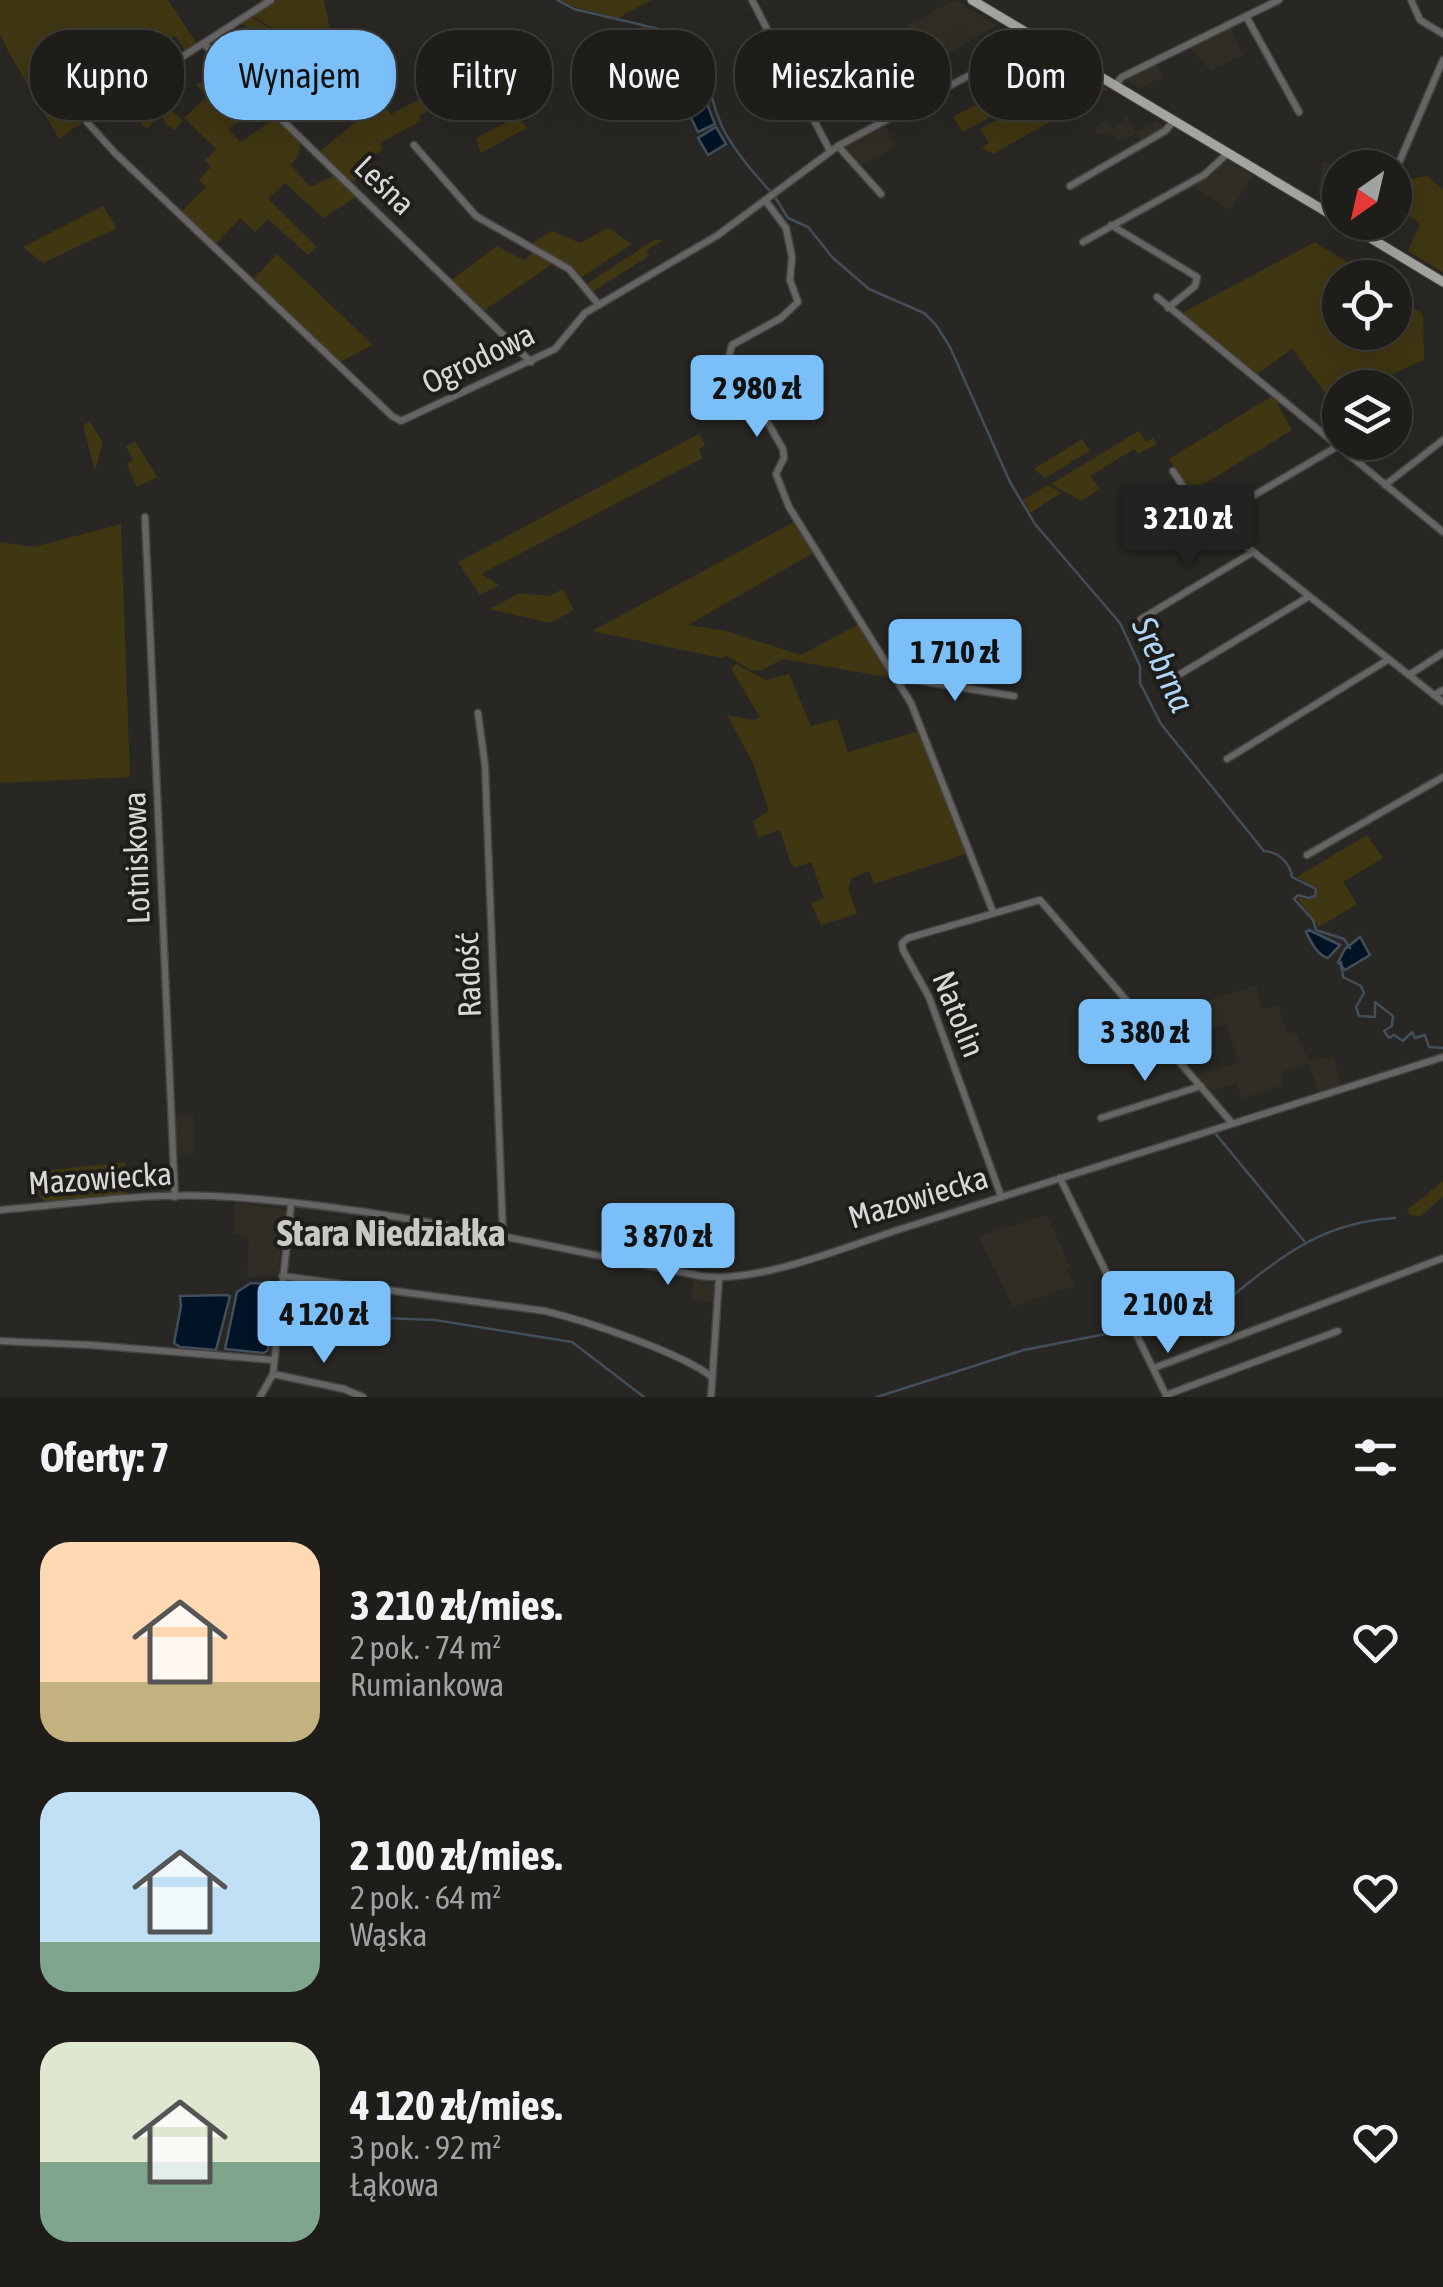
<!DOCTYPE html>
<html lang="pl">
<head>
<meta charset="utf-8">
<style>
  :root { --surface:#1e1d1a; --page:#2b2a27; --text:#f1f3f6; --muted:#a1a2a2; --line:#3c3b39; --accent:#7abff8 }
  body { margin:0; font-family:"Asap Condensed",sans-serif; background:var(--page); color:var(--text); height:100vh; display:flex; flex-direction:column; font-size:38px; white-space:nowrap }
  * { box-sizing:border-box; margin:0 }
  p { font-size:32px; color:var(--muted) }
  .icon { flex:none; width:55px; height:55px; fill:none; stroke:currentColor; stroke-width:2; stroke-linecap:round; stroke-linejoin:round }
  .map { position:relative; height:1397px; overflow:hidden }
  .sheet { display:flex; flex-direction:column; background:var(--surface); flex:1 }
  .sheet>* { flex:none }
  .hud { position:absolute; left:30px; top:30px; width:1385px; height:90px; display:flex; gap:20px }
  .needle { width:65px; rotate:214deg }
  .fabs { position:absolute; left:1322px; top:150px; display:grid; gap:20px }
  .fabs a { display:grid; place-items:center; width:90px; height:90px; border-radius:50%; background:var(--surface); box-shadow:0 10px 40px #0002,0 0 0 2px var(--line); font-size:50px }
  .price { position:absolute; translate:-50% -85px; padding:0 22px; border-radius:10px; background:var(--accent); color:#111; font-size:32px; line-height:65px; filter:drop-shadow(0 2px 5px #0008) }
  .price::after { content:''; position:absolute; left:50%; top:60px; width:30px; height:22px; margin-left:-15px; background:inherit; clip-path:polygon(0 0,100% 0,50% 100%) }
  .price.current { background:#222; color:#fff }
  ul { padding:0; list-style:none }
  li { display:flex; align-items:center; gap:30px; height:250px; padding:0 40px }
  li span { display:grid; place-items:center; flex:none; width:280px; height:200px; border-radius:30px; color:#555 }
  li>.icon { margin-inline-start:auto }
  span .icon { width:120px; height:120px; fill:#fffc; stroke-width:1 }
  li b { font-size:42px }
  h2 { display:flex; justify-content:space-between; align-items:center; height:120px; padding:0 40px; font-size:42px }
  .chip { padding:0 35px; border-radius:40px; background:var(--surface); box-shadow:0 10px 40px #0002,0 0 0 2px var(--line); font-size:35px; line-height:90px }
  .chip.current { background:var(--accent); color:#111 }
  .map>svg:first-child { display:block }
  .built { fill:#302e24 }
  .green { fill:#3f3612 }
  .water { fill:#011425; stroke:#424f5a; stroke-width:2.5 }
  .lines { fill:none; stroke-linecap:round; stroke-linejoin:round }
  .stream { stroke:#424f5a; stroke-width:2.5 }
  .minor-casing { stroke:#444340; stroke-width:9 }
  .major-casing { stroke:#444340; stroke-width:11 }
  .minor { stroke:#666563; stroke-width:6 }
  .major { stroke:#a5a49f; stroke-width:9 }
  .labels { text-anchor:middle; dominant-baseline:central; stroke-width:8; stroke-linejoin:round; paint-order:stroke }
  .street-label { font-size:32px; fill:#d9d8d6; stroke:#1e1d19 }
  .water-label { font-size:35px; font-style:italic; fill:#afd5f7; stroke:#1e1d19 }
  .quarter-label { font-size:38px; font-weight:bold; fill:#c9c8c2; stroke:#1e1d19 }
</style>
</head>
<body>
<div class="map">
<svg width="1443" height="1397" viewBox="0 0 1443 1397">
  <rect width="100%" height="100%" fill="#282723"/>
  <!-- built -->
  <g class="built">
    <polygon points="955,0 997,25 907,78 891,49 881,40"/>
    <polygon points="1230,27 1243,55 1211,71 1191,49"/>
    <polygon points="1033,49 1071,71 1034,93 1004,63"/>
    <polygon points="1156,63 1163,77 1139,88 1124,79"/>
    <polygon points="1124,112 1136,132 1156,121 1166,128 1141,142 1136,133 1118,142 1114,135 1107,133 1096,136 1095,126 1106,120 1112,128 1125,120"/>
    <polygon points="885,125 896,147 859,166 844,147"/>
    <polygon points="1228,160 1252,175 1231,210 1190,185"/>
    <polygon points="1323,161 1344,167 1340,168 1340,207 1318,192"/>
    <polygon points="1256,985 1262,1010 1278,1006 1287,1034 1296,1032 1309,1061 1334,1056 1341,1085 1319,1092 1308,1063 1285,1070 1281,1078 1283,1085 1243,1098 1236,1083 1212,1091 1197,1076 1239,1062 1226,1023 1169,1042 1150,1019"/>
    <polygon points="193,1115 194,1153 175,1154 174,1117"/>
    <polygon points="235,1202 286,1210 277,1276 247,1277 249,1236 233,1234"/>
    <polygon points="1047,1215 1070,1267 1066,1269 1075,1286 1013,1307 978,1236"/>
    <polygon points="693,1279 717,1284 716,1303 691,1301"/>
  </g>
  <!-- green -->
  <g class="green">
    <polygon points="0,0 168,0 198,45 186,52 175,36 165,42 175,59 141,82 113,39 90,52 118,97 59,139 7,49 0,34"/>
    <polygon points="277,0 324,0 330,30 320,37 334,57 329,60 252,16"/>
    <polygon points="560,0 651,0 618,18 568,5"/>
    <polygon points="249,16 314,55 323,69 300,82 286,60 278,64 242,22"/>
    <path d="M 642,26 L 657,31 L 654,44 L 677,35 C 703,43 707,42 710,70 L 688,79 L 691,82 L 710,79 L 708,96 L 685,107 L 668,71 L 647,77 L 634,55 L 626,59 L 615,43 Z"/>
    <polygon points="877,41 898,68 883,77 880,72 814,110 798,80 842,54 846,59"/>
    <polygon points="461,66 471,78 465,92 419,116 421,121 380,143 383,150 369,158 375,170 349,183 318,153 353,124 386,107 391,114 447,85 442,77"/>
    <polygon points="224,67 264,105 228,129 241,142 277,117 301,140 299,154 291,165 310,187 336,175 358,196 323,218 285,183 268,199 317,247 308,255 268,219 255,232 240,218 216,244 182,211 206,187 199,180 211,167 205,160 216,149 184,118 207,96 196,85"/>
    <polygon points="1075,69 1108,89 993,154 982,148 989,143 980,129 1043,94 1041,89"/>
    <polygon points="144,85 183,121 174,130 165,123 162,115 147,129 118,102 138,89 141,91 139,88"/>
    <polygon points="993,95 1001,111 963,132 953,117"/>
    <polygon points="516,117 527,128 481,153 476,138"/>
    <polygon points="1428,176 1443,190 1443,272 1408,251 1420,223 1395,208 1395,194 1401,180"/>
    <polygon points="103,206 117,228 43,263 23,247"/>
    <polygon points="608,228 632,244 582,277 529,245 552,231 580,243"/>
    <polygon points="654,240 663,240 646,251 649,256 592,292 587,284"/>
    <polygon points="1315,242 1372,277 1340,278 1340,332 1395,332 1395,298 1423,314 1424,360 1364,387 1340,388 1340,402 1335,406 1292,349 1256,375 1180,314"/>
    <polygon points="497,246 524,260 534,252 555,262 482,312 450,281"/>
    <polygon points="277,254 373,345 340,362 253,279"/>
    <polygon points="1272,396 1280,401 1278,405 1292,430 1188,494 1169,459"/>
    <polygon points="89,421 103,442 95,471 83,426"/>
    <polygon points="1139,431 1146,442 1153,438 1157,444 1138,454 1134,449 1090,476 1100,489 1081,501 1051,484"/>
    <polygon points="699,434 705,445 699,449 703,458 481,574 499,585 480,595 458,562"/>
    <polygon points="1082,439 1090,451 1045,478 1034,469"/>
    <polygon points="135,441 157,477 137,487 127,464 133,459 126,447"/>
    <polygon points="1048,485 1061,493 1030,513 1023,500"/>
    <polygon points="796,521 815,552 688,625 726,631 801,655 859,624 892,678 783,659 760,671 751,670 727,656 721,658 592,631"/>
    <polygon points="121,524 130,777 0,783 0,542 34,547"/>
    <polygon points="563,589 574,610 550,623 489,609 520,593 549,596"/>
    <polygon points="736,664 766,680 789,674 811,726 837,719 848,752 920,731 968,853 874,884 869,871 852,878 848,888 857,914 821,925 811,903 824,898 811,862 796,867 791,864 780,830 758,837 753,821 769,811 753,763 727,715 754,720 760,717 731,669"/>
    <polygon points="1367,835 1383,858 1343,882 1357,904 1319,927 1296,897 1309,900 1316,896 1318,889 1297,877"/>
    <polygon points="125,1162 128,1196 46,1203 26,1182 51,1181 51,1170"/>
    <polygon points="1443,1181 1443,1197 1420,1216 1410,1215 1407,1210"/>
  </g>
  <!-- water -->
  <g class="water">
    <polygon points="707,104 715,124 698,132 689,114"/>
    <polygon points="716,127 726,144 708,155 698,138"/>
    <path d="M 1309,930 L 1340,945 L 1328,958 C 1317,955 1311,942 1306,932 Z"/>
    <polygon points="1360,937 1370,955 1345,970 1338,962 1345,949"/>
    <polygon points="251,1283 269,1284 273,1288 268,1350 264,1353 225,1349 237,1292"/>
    <polygon points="225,1295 230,1296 216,1350 180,1347 174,1343 181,1306 180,1296"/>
  </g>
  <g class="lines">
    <!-- stream -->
    <g class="stream">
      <path d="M 557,0 L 574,9 L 689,36 L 710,49 C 703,111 730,148 771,192"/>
      <path d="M 775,197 L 788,218 L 808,227 L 833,258 L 869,289 L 924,313 L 936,325 L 950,347 L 1010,482 L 1035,524 L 1120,623 L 1140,666 L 1140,683 L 1161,724 L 1264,851 C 1279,852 1290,863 1292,877 L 1316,889 L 1315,896 L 1309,898 L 1298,895 L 1294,899 L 1313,920 L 1316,930 L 1344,939 L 1350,948"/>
      <polyline points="1341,962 1343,977 1361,986 1364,993 1356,1007 1359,1016 1375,1017 1375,1002 1393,1016 1392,1026 1384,1031 1389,1038 1394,1035 1403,1041 1412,1032 1415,1038 1425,1035 1429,1047 1443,1048"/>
      <polyline points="1215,1133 1304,1241"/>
      <polyline points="283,1321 358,1317 435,1320 572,1342 644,1397"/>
      <path d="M 877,1397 L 1024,1350 L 1202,1315 L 1213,1311 C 1274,1264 1313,1223 1395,1218"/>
    </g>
    <!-- minor casing -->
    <g class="minor-casing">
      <g id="minor">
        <polyline points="271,0 86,118 87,122 115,153 392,416 401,421 555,349 585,313 718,235 838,146 1037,39"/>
        <polyline points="752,0 830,151"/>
        <polyline points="1411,0 1420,20 1443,34"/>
        <polyline points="1246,16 1299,112"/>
        <polyline points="878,40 891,55 918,104"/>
        <polyline points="204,44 531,362"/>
        <polyline points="1115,85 1122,77 1279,0"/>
        <polyline points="414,145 476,216 569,269 599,305"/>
        <polyline points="838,146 881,194"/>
        <polyline points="1395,172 1443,60"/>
        <polyline points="1070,186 1165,131 1174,121"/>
        <polyline points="765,200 786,228 792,257 790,280 798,302 781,318 732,345 729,356 783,449 784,458 776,474 789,507 911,703 993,912"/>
        <polyline points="1111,225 1197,277 1195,286 1168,308"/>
        <polyline points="1365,235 1373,222"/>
        <polyline points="1083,242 1204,175 1228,153"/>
        <polyline points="1157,297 1443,532"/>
        <polyline points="1173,471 1207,523 1338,446"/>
        <polyline points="1385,485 1443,440"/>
        <polyline points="145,517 175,1197"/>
        <polyline points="1213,520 1443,702"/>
        <polyline points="1141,619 1253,552"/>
        <polyline points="1409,675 1443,653"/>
        <polyline points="895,677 1014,696"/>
        <polyline points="1167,682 1308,597"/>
        <polyline points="1434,695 1443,690"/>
        <polyline points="478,713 485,765 503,1235"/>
        <polyline points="1227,759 1389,659"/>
        <polyline points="1307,855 1443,777"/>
        <polyline points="1101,1118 1201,1086"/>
        <polyline points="1060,1178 1167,1397"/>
        <polyline points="1001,1196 929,997 903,950 902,943 908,938 1040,900 1232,1123"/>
        <path d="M 0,1210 C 70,1204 143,1193 213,1196 C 379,1205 539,1245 701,1276 C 760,1284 849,1245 907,1227 C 1086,1172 1264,1112 1443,1057"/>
        <path d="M 282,1276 L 545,1311 C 586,1321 680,1352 712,1377"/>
        <polyline points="0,1341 90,1345 274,1360"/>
        <polyline points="1154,1368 1443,1258"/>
        <polyline points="273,1374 344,1389 363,1397"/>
        <polyline points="1166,1395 1338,1331"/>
        <polyline points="260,1397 273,1374 291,1205"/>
        <polyline points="711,1397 719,1278"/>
      </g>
    </g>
    <!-- major casing -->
    <g class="major-casing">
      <g id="major">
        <polyline points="972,0 1340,220"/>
        <polyline points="1344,222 1443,282"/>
      </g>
    </g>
    <!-- minor -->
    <use href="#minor" class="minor"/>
    <!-- major -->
    <use href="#major" class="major"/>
  </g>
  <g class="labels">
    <!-- street labels -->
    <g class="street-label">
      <text transform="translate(385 185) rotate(44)">Leśna</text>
      <text transform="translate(478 358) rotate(-26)">Ogrodowa</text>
      <text transform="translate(136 858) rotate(-92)">Lotniskowa</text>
      <text transform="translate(468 975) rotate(-92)">Radość</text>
      <text transform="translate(959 1014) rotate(68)">Natolin</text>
      <text transform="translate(100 1178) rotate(-4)">Mazowiecka</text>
      <text transform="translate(918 1197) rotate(-17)">Mazowiecka</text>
    </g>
    <!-- water labels -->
    <g class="water-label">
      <text transform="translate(1164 664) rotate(65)">Srebrna</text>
    </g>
    <!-- quarter labels -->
    <g class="quarter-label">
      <text x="391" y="1232">Stara Niedziałka</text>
    </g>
  </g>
</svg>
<div class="fabs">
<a><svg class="needle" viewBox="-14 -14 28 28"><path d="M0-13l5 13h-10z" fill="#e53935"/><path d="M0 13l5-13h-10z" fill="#a1a2a2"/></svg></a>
<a><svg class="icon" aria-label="locate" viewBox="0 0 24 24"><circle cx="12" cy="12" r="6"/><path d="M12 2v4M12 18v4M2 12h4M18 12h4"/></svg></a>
<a><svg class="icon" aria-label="layers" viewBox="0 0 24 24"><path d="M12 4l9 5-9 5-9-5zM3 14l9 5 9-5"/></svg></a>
</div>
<b class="price" style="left:757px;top:440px">2 980 zł</b>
<b class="price current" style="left:1188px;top:570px">3 210 zł</b>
<b class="price" style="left:955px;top:704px">1 710 zł</b>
<b class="price" style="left:1145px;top:1084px">3 380 zł</b>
<b class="price" style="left:668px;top:1288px">3 870 zł</b>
<b class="price" style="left:1168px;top:1356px">2 100 zł</b>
<b class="price" style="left:324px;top:1366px">4 120 zł</b>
<div class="hud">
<a class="chip">Kupno</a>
<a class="chip current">Wynajem</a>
<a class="chip">Filtry</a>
<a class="chip">Nowe</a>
<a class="chip">Mieszkanie</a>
<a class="chip">Dom</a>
</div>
</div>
<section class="sheet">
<h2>Oferty: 7<svg class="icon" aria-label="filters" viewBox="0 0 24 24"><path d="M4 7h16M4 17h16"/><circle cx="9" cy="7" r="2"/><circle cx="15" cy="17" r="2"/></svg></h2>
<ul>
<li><span style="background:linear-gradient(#ffd9b3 70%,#c2b280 0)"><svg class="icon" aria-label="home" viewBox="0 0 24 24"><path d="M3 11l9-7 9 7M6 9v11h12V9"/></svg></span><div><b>3 210 zł/mies.</b><p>2 pok. · 74 m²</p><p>Rumiankowa</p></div><svg class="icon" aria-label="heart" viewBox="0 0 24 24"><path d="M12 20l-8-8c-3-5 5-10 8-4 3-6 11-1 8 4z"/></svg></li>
<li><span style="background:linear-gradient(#bfe0f5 75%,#7fa58c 0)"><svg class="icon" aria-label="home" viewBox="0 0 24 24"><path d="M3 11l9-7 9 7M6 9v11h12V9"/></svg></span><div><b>2 100 zł/mies.</b><p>2 pok. · 64 m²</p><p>Wąska</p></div><svg class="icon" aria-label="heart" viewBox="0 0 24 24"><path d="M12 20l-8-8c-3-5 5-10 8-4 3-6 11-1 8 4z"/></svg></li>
<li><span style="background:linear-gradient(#dfe7d0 60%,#7fa58c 0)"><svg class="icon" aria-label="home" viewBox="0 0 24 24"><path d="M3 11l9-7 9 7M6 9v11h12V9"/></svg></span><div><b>4 120 zł/mies.</b><p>3 pok. · 92 m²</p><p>Łąkowa</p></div><svg class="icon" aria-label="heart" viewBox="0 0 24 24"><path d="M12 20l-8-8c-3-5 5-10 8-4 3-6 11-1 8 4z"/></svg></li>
</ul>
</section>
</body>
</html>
